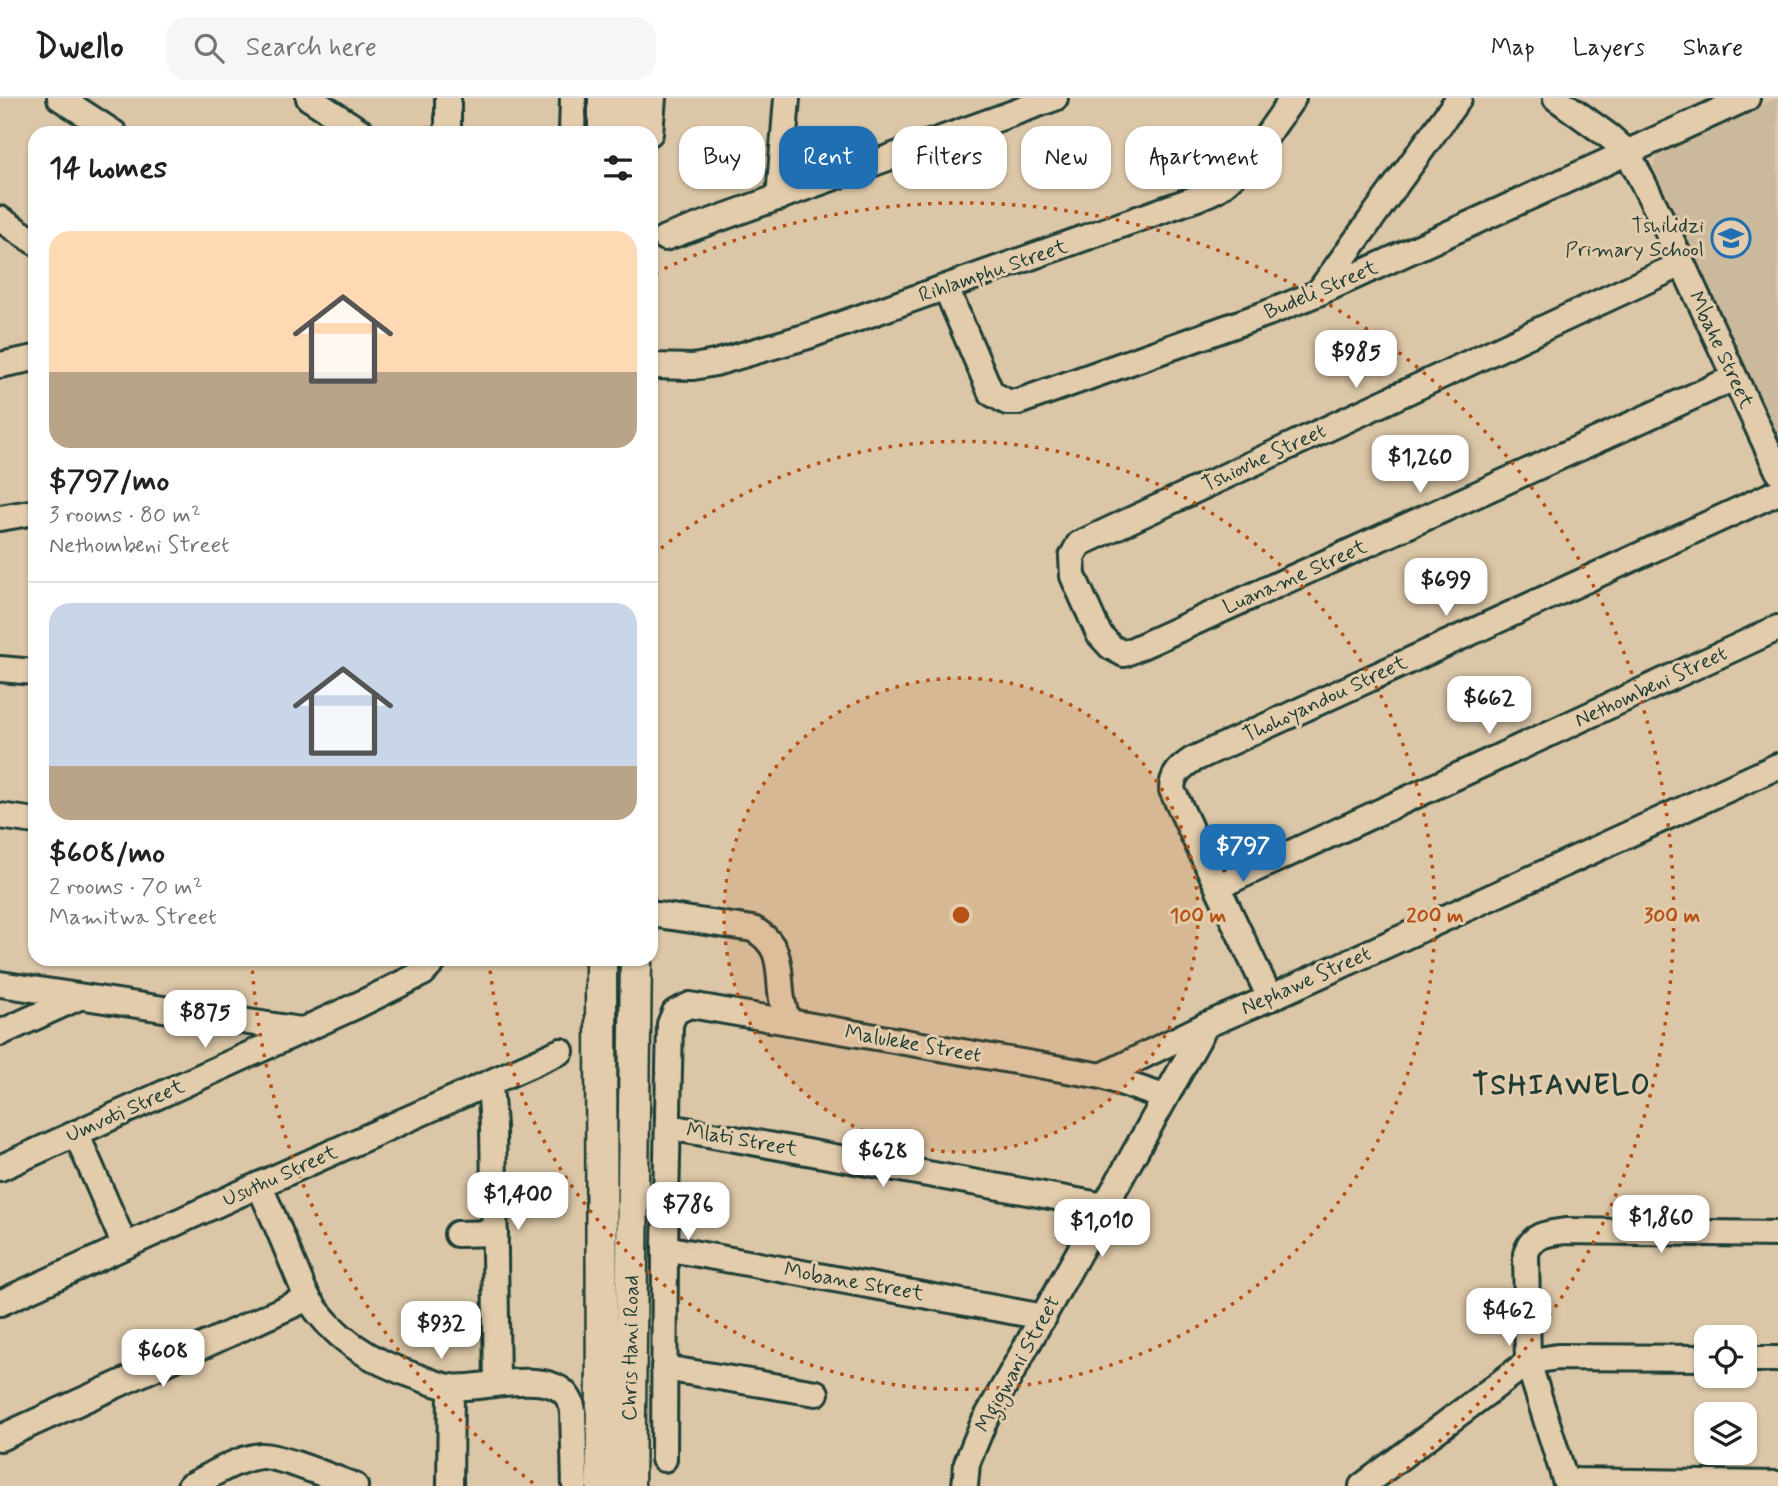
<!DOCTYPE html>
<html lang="en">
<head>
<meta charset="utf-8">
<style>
  :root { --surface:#fff; --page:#f6f6f6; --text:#202124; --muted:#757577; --line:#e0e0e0; --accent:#1f6fb2 }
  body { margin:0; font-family:Mynerve,sans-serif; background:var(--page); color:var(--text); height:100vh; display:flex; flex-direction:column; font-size:26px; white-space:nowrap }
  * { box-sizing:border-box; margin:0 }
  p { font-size:23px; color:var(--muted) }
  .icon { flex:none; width:38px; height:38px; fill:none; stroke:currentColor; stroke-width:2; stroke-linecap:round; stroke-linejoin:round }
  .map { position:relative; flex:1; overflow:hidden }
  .drawer { position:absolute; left:28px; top:28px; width:630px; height:840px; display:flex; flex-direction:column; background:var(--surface); border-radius:21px; box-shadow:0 2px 5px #0004 }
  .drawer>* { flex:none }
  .banner { position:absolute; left:679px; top:28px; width:665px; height:63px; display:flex; gap:14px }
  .tools { position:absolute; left:1694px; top:1227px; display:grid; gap:14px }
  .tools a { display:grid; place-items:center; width:63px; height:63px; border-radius:14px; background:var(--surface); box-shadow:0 2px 5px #0004; font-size:35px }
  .price { position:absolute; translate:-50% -60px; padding:0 16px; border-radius:14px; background:#fff; color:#222; font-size:23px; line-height:46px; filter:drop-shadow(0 2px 4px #0008) }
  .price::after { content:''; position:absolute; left:50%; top:42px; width:21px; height:16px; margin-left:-10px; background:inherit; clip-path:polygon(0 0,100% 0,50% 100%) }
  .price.current { background:var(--accent); color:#fff }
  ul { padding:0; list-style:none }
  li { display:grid; align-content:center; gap:14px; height:371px; padding:0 21px }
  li+li { border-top:2px solid var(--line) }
  li span { display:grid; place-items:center; height:217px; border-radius:21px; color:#555 }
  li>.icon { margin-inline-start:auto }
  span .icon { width:126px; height:126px; fill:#fffc; stroke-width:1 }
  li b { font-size:30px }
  h2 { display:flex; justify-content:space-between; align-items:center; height:84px; padding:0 21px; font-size:30px }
  .tag { padding:0 24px; border-radius:21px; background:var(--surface); box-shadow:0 2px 5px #0004; font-size:24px; line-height:63px }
  .tag.current { background:var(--accent); color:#fff }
  header { display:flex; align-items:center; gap:42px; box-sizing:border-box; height:98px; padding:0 35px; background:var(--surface); border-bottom:2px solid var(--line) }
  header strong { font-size:33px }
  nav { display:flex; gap:38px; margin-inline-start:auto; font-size:24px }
  .search { width:490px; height:63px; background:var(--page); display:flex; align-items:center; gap:18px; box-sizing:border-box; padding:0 24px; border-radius:21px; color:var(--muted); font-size:26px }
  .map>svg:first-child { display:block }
  .built { fill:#cab99c }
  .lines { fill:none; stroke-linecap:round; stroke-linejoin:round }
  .minor-casing { stroke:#1f3d34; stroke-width:30 }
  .major-casing { stroke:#1f3d34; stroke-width:35 }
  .minor { stroke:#e3ccac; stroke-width:24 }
  .major { stroke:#e3ccac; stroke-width:30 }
  .ring { fill:none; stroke:#b65216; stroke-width:3.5; stroke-dasharray:3.5 7 }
  .labels { text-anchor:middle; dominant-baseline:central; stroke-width:6; stroke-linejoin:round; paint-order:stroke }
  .poi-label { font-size:21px; fill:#1f3d34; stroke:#e3ccac; text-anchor:end }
  .street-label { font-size:21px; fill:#1f3d34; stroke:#e3ccac }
  .district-label { font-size:28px; font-weight:bold; letter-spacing:2px; fill:#1f3d34; stroke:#e3ccac }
  .centre { fill:#b65216; stroke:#e3ccac; stroke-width:3.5 }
  .ring-label { font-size:21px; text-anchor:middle; font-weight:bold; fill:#b65216; stroke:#e3ccac; stroke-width:6; stroke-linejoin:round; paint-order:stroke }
</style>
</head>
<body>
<header>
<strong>Dwello</strong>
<div class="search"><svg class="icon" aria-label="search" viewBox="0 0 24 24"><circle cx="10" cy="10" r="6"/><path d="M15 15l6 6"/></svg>Search here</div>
<nav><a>Map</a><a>Layers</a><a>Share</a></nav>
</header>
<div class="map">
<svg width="1778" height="1388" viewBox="0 0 1778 1388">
  <rect width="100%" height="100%" fill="#dbc6a7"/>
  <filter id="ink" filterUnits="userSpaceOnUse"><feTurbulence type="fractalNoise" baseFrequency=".0143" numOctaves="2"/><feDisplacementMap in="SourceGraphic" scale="14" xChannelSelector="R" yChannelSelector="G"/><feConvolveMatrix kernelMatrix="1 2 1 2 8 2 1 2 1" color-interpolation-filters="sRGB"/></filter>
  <g filter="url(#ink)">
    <!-- built -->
    <polygon class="built" points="1778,0 1778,345 1653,68 1658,56"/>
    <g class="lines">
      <!-- minor casing -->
      <g class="minor-casing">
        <g id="minor">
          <polyline points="60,0 114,35"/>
          <polyline points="309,0 363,35"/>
          <polyline points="1556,0 1610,39 1628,55 1664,126 1778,373"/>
          <polyline points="448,35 448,0"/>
          <polyline points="572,35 573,0"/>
          <polyline points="650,35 653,0"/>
          <polyline points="779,100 787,0"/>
          <polyline points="0,121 35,144"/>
          <polyline points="665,140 1055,0"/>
          <polyline points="1682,166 1079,446 1072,459 1073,478 1099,536 1111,549 1124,556 1734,280"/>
          <polyline points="946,190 991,295 1007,304 1018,304 1268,215 1318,195 1747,0"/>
          <polyline points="1320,192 1459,0"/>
          <polyline points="0,267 35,260"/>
          <path d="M 651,268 L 693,269 L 715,265 L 808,238 L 1197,100 C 1207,96 1218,92 1226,84 C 1253,61 1273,28 1293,0"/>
          <polyline points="0,420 35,414"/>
          <polyline points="0,571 35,574"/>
          <polyline points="0,718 35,723"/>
          <polyline points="1219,788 1778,530"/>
          <path d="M 651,816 L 753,831 C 793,853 771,888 789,924"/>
          <polyline points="0,886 301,932"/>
          <path d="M 1270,900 L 1172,692 C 1172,677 1180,670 1192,662 L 1778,394"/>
          <polyline points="0,935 79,899"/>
          <polyline points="1102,978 1206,927 1270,900 1778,668"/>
          <polyline points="490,986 493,1028 497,1285"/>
          <polyline points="669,1029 1105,1108"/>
          <polyline points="76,1035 125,1148"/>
          <polyline points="0,1070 358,907 423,875 436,861"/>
          <path d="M 259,1087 C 271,1113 282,1139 293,1166 C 298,1177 302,1190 308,1200 C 333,1240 374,1265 418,1279 C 428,1283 439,1287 449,1289 C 482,1294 565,1262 573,1313 L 575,1388"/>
          <polyline points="457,1136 495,1135"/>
          <polyline points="665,1150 1044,1219"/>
          <polyline points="0,1205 259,1087 561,953"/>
          <polyline points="1745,1261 1778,1261"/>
          <polyline points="664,1270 816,1295"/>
          <polyline points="0,1340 308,1200"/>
          <polyline points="664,1361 665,1150 670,926 675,914 690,907 1102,978 1164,999"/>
          <polyline points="1566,1383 1778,1386"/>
          <path d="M 190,1388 C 211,1378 237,1360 261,1358 C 278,1357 336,1381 355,1388"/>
          <polyline points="450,1388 451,1289"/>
          <polyline points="965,1388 967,1365 983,1326 1206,927"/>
          <polyline points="1362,1388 1528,1264 1557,1259 1706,1260"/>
          <path d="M 1567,1388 L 1528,1264 L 1526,1156 C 1531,1136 1549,1135 1566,1133 L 1778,1136"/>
        </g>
      </g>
      <!-- major casing -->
      <g class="major-casing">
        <g id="major">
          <polyline points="604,0 604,35"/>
          <polyline points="630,35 630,0"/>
          <polyline points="601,861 602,1388"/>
          <polyline points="629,1388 636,861"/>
        </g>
      </g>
      <!-- minor -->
      <use href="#minor" class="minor"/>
      <!-- major -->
      <use href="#major" class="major"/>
    </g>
  </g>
  <!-- distance rings -->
  <circle cx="961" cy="817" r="237" fill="#b65216" fill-opacity=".12"/>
  <g class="ring">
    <circle cx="961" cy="817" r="237"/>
    <path d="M653 457A474 474 0 1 1 489 862"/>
    <path d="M533 1385A711 711 0 0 1 252 867M655 175A711 711 0 0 1 1389 1385"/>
  </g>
  <!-- icons -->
  <defs>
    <g id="school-ring" transform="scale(2.0125)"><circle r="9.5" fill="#e3ccac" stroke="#1f6fb2" stroke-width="1.5"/><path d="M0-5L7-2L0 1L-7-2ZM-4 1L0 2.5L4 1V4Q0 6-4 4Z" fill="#1f6fb2"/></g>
  </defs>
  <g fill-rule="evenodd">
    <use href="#school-ring" x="1731" y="140"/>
  </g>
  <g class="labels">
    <!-- poi labels -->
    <g class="poi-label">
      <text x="1704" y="128">Tshilidzi<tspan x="1704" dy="24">Primary School</tspan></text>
    </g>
    <!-- street labels -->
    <g class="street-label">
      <text transform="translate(993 173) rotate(-19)">Rihlamphu Street</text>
      <text transform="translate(1321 192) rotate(-23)">Budeli Street</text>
      <text transform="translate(1721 252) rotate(65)">Mbahe Street</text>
      <text transform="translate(1264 360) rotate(-25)">Tshiovhe Street</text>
      <text transform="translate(1295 479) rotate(-24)">Luaname Street</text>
      <text transform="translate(1651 589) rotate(-25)">Nethombeni Street</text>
      <text transform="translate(1325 601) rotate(-25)">Thohoyandou Street</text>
      <text transform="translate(1306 883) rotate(-24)">Nephawe Street</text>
      <text transform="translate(913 946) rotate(10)">Maluleke Street</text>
      <text transform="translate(125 1013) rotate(-24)">Umvoti Street</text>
      <text transform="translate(742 1042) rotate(10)">Mlati Street</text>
      <text transform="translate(280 1078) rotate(-24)">Usuthu Street</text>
      <text transform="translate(854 1184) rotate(10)">Mobane Street</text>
      <text transform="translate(631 1250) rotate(-89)">Chris Hani Road</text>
      <text transform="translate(1018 1266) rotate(-61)">Mgigwani Street</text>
    </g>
    <!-- district labels -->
    <g class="district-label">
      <text x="1562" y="988">TSHIAWELO</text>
    </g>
  </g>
  <circle cx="961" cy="817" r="10" class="centre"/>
  <g class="ring-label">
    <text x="1198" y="824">100 m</text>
    <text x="1435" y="824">200 m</text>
    <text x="1672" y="824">300 m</text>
  </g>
</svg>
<div class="tools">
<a><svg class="icon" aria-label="locate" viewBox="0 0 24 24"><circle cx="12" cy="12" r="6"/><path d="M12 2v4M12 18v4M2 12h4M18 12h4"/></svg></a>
<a><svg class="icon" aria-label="layers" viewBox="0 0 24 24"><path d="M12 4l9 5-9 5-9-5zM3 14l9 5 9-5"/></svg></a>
</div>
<b class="price" style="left:1356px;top:292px">$985</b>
<b class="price" style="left:1420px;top:397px">$1,260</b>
<b class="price" style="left:1446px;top:520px">$699</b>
<b class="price" style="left:1489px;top:638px">$662</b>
<b class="price current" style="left:1243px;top:786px">$797</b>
<b class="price" style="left:205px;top:952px">$875</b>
<b class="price" style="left:883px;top:1091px">$628</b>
<b class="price" style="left:518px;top:1134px">$1,400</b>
<b class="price" style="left:688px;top:1144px">$786</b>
<b class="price" style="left:1661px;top:1157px">$1,860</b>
<b class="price" style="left:1102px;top:1161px">$1,010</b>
<b class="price" style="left:1509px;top:1250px">$462</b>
<b class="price" style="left:441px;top:1263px">$932</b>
<b class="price" style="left:163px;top:1291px">$608</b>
<div class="banner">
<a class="tag">Buy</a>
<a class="tag current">Rent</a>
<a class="tag">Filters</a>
<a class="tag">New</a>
<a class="tag">Apartment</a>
</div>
<section class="drawer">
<h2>14 homes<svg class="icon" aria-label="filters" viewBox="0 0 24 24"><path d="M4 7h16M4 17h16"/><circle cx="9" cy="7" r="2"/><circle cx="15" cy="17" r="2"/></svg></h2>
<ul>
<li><span style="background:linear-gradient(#ffd9b3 65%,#b9a48a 0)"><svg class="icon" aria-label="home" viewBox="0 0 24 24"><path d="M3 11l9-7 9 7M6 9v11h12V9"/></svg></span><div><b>$797/mo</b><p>3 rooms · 80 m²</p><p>Nethombeni Street</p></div></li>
<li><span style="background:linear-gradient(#c9d6e8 75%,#b9a48a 0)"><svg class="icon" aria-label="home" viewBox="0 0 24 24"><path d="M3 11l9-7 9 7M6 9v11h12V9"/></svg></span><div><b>$608/mo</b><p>2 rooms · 70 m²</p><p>Mamitwa Street</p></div></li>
</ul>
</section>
</div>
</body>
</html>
